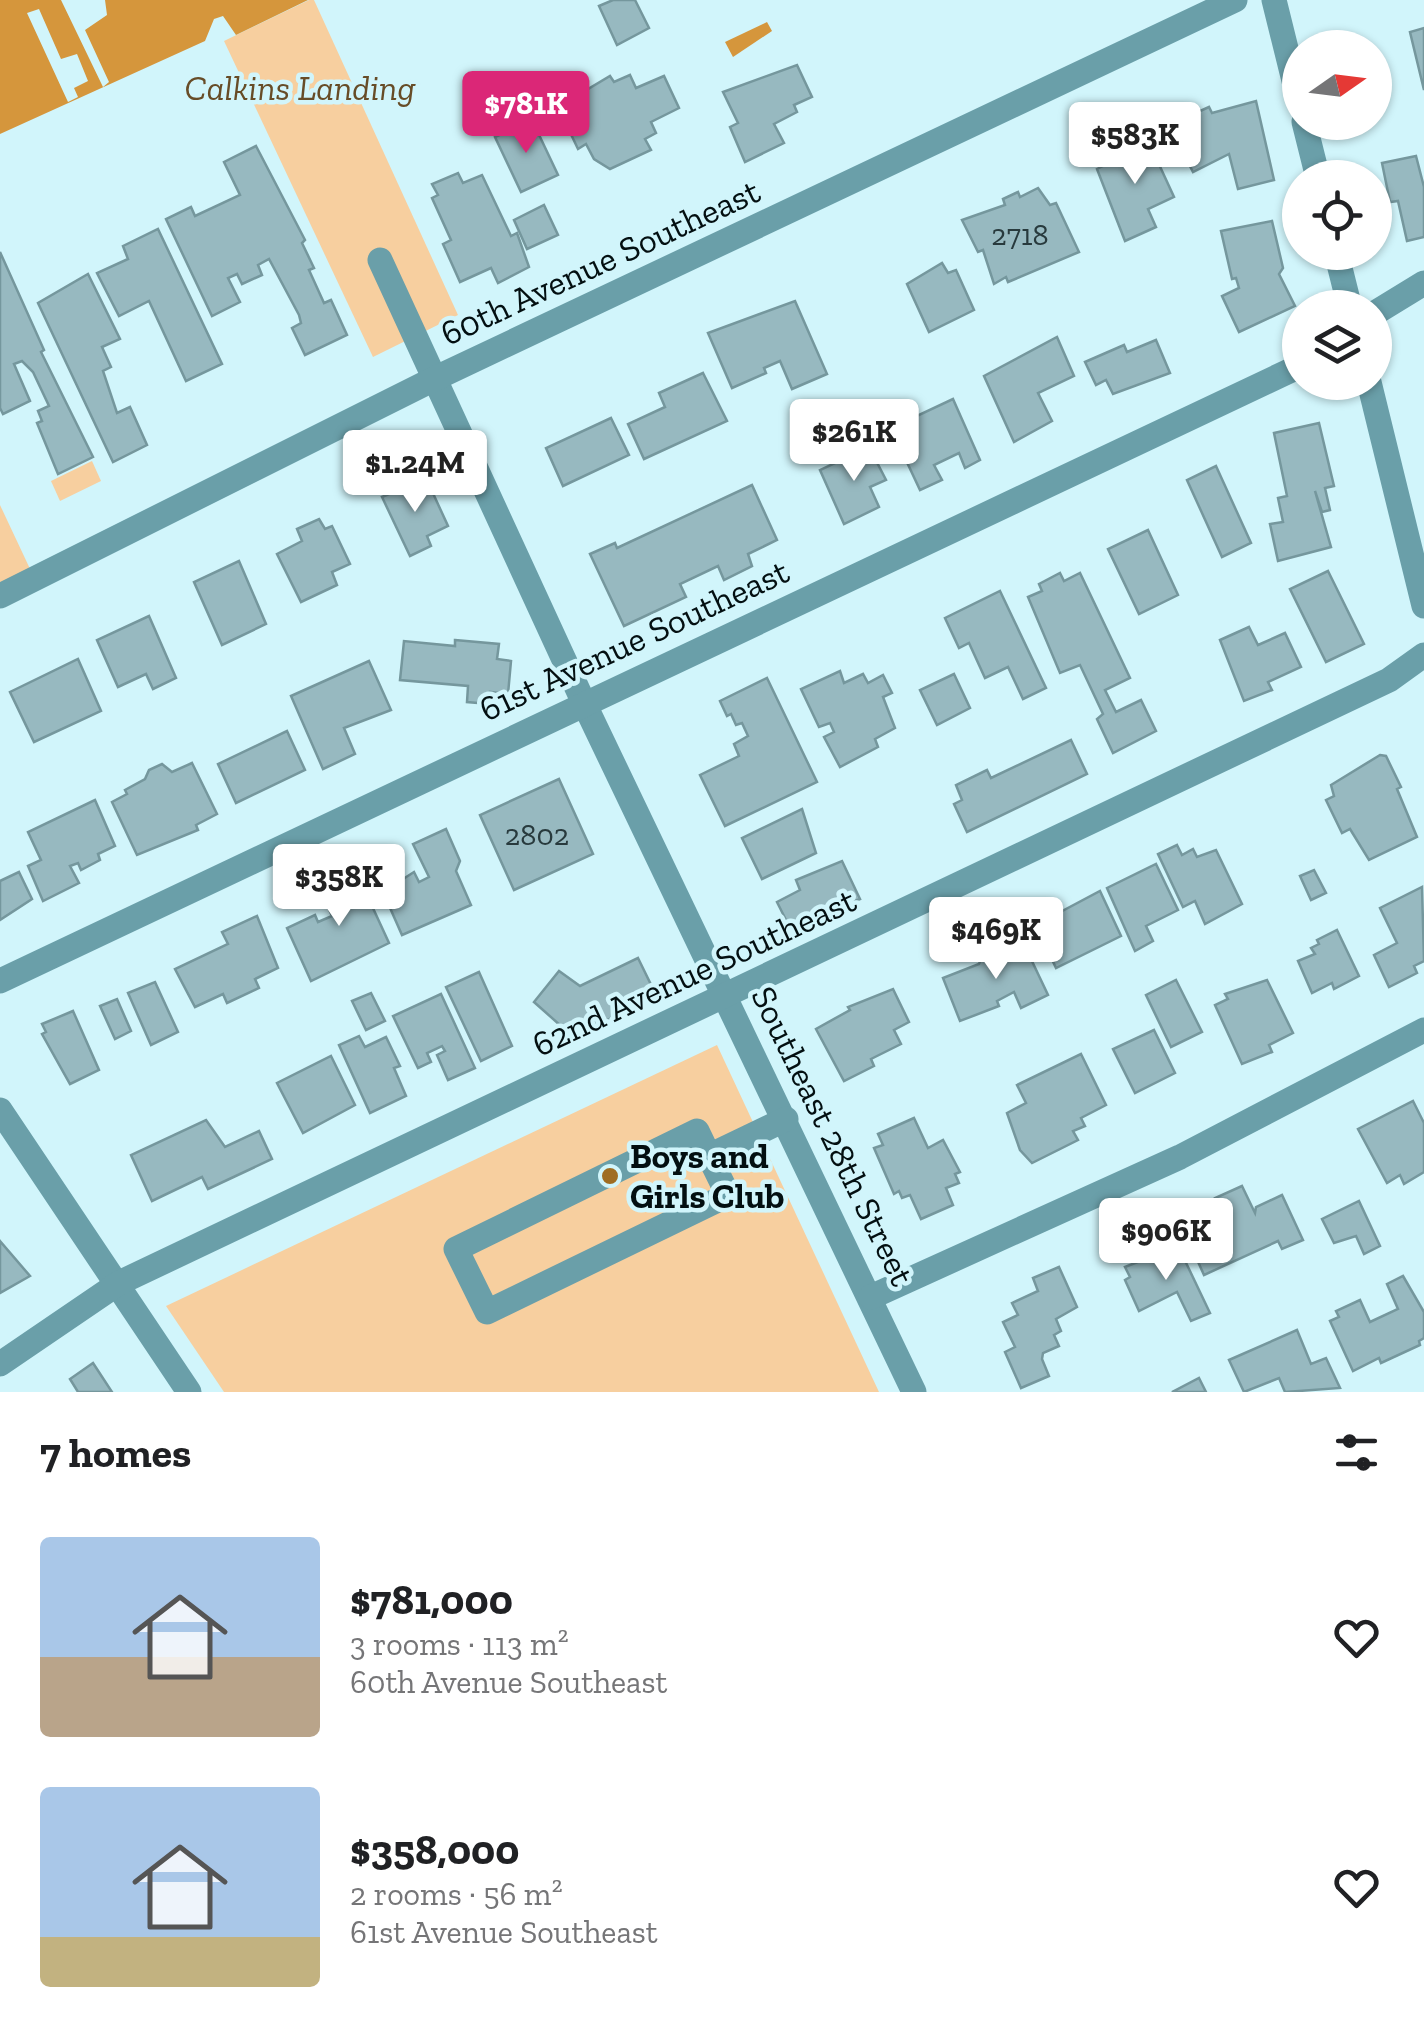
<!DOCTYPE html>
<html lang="en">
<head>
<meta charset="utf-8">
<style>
  :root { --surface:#fff; --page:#f2f2f2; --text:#202124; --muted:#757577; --accent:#db2777 }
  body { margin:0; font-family:"Zilla Slab",serif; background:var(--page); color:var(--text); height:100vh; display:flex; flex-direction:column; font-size:38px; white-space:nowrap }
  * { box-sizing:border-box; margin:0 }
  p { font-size:32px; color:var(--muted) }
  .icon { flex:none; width:55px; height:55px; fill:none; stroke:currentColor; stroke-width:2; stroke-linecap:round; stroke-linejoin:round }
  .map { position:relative; height:1392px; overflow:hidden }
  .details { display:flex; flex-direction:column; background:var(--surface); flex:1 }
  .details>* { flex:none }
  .needle { width:65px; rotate:76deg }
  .tools { position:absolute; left:1282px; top:30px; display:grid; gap:20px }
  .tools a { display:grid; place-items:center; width:110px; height:110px; border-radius:50%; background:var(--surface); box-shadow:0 2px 8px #0004; font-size:50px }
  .price { position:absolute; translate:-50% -85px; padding:0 22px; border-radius:10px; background:#fff; color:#222; font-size:32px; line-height:65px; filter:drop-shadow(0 2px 5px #0008) }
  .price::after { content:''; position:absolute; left:50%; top:60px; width:30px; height:22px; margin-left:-15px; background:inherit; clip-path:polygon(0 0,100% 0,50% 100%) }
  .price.active { background:var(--accent); color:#fff }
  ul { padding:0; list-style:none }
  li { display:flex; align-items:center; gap:30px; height:250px; padding:0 40px }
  li span { display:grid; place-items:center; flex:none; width:280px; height:200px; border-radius:10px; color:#555 }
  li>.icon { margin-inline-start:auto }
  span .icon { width:120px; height:120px; fill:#fffc; stroke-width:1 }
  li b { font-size:42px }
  h2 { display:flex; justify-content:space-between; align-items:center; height:120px; padding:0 40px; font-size:42px }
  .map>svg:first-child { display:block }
  .green { fill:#f7cf9f }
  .water { fill:#d5963c }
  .pier { fill:#d1f5fb }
  .building { fill:#97b9c0; stroke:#75979d; stroke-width:2.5 }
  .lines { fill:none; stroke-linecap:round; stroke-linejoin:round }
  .minor { stroke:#6a9fa9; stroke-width:25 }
  .poi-dot { fill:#9f6d22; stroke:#d1f5fb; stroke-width:4 }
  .labels { text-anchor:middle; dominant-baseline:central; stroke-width:9; stroke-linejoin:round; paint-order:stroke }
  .number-label { font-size:30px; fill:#283a3d }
  .park-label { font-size:35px; font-style:italic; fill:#674c27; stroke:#d1f5fb }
  .street-label { font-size:35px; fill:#030f11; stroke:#d1f5fb }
  .poi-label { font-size:35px; font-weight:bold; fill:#030f11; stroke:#d1f5fb; text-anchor:start }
</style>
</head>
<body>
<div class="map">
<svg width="1424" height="1392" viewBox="0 0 1424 1392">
  <rect width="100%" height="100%" fill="#d1f5fb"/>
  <!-- green -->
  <g class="green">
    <polygon points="309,0 314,0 458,315 373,357 224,41"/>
    <polygon points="92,461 101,481 60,501 51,481"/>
    <polygon points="0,505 31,571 0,586"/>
    <polygon points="717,1045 879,1392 224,1392 166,1306"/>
  </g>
  <!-- water -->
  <g class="water">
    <polygon points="0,0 308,0 236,35 223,16 214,19 205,41 0,134"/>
    <polygon points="767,22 772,31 733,57 725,42"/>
  </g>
  <!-- pier -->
  <g class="pier">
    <polygon points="61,0 105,0 107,15 85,30 109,82 103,87"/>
    <polygon points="39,9 61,59 77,54 88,81 74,88 78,97 68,102 27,13"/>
  </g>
  <!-- building -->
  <g class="building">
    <polygon points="613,0 635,0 649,28 617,45 599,6"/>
    <polygon points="1424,28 1424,90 1410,32"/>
    <polygon points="797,65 812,97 794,105 797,112 774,124 784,143 745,162 730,127 738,123 723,92"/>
    <polygon points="630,75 636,88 664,76 679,108 651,122 656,133 645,139 651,150 610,169 594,159 586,144 578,149 558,107 610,76 614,82"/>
    <polygon points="1256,101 1274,180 1238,189 1229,154 1193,172 1169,125 1209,107 1212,113"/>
    <polygon points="532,120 558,175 521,192 495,137"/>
    <polygon points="1145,134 1174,197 1148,209 1156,227 1125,241 1097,169 1129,153 1125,143"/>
    <polygon points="256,146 305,240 302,243 314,268 309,270 324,303 331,300 347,335 305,355 292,328 301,323 299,315 269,259 258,265 262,275 242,284 237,274 228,278 240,302 212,316 166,219 191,207 195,216 240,195 224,162"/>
    <polygon points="1416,156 1424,187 1424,237 1407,241 1398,201 1390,202 1382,163"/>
    <polygon points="458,173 463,183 482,175 511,236 517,233 529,267 498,283 491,268 460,282 443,244 451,240 432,198 438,195 432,184"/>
    <polygon points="1038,188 1050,205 1056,203 1079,252 1008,282 1006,277 994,284 983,250 978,252 962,220 1005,205 1003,199 1018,192 1020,197"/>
    <polygon points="544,205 558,235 527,249 514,220"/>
    <polygon points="1272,221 1283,268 1279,274 1295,306 1239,332 1222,296 1239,288 1236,278 1232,279 1221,231"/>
    <polygon points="158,229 222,364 186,381 149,301 119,316 97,273 128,259 123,246"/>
    <polygon points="0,252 44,350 41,352 93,457 58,474 37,423 42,421 38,411 49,406 33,372 22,361 14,364 30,401 3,414 0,408"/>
    <polygon points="942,263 948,273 956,270 974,310 929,332 907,284"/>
    <polygon points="88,274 120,339 102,347 111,367 103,371 117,413 130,407 147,445 113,462 38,303"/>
    <polygon points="795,301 827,374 792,389 780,361 764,368 766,373 732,388 708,333"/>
    <polygon points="1057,337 1074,376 1038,393 1052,421 1014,442 984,376"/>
    <polygon points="1156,340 1170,373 1113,394 1106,380 1096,385 1085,362 1124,345 1127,352"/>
    <polygon points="703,373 727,421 644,459 628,424 665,407 659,393"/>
    <polygon points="953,399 980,460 965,468 959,453 934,465 942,480 920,490 891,428"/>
    <polygon points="611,418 629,455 563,486 546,448"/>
    <polygon points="1319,423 1334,486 1325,488 1330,510 1322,512 1315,491 1331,547 1278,561 1270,524 1283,522 1278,498 1287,496 1274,433"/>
    <polygon points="869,447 886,480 870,487 879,507 844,524 820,470"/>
    <polygon points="1216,466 1251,543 1222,557 1187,480"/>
    <polygon points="426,478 448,526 427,536 431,546 410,556 382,497"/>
    <polygon points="752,485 777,540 748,554 752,566 724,580 718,566 680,584 686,597 624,626 590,554 615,543 617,548"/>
    <polygon points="319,519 325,529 332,526 350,564 332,572 337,585 301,602 277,554 302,541 297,529"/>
    <polygon points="1148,530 1178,595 1139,614 1108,549"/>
    <polygon points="239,561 266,624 222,645 194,582"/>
    <polygon points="1328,571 1364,644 1326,662 1290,589"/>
    <polygon points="1060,573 1064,581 1080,573 1130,678 1105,690 1116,712 1141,700 1156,731 1113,753 1097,719 1103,714 1080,665 1060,673 1028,597 1042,591 1039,584"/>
    <polygon points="1000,591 1046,688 1023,699 1008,667 985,678 969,643 959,648 945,618"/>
    <polygon points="149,616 176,678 153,689 146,674 118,687 97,640"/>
    <polygon points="1249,627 1258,645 1285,633 1301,667 1268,682 1272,690 1244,701 1220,640"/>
    <polygon points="455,640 499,644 497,659 511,661 508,694 490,692 489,704 467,702 468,686 400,680 404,641 455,646"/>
    <polygon points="78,659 101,711 34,742 10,692"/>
    <polygon points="369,661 391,710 344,728 355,754 323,769 291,696"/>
    <polygon points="840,671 844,683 863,674 868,683 883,675 892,693 883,697 895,728 875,739 878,747 840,767 824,737 834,732 830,723 819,727 801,689"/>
    <polygon points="954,674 970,708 937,725 920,690"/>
    <polygon points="767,678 817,782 725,826 700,775 739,756 734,744 748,736 742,723 736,725 731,714 727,716 720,701"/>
    <polygon points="287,731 305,770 236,803 218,764"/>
    <polygon points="1071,740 1087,774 967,832 954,804 962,800 956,785 987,770 991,778"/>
    <polygon points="1380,755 1386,756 1401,787 1397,789 1417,837 1369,860 1350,829 1342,833 1326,800 1334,796 1331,785"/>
    <polygon points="192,763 217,814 196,825 198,830 137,855 112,802 127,794 125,790 145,779 149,770 162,764 172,772"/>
    <polygon points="559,779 593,854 514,890 480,815"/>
    <polygon points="95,800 115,846 98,854 100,860 81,870 78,863 70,866 79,883 43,901 28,866 41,860 28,832"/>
    <polygon points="802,809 816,853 762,879 742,838"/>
    <polygon points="446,829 460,861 456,871 471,905 402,935 383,892 414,872 419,882 429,877 413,844"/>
    <polygon points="1177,845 1182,855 1193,849 1197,857 1216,850 1242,904 1205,924 1195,901 1183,907 1158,854"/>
    <polygon points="842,861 860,899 790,928 777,902 800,890 796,880"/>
    <polygon points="1156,864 1178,910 1146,926 1153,941 1135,951 1107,888"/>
    <polygon points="355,869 389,943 311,981 287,928 315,915 318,922 332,916 319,887"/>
    <polygon points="1314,870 1326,893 1311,900 1300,876"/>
    <polygon points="19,872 32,899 0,920 0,881"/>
    <polygon points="1422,887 1424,961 1414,966 1417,973 1389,987 1374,955 1397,943 1380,908"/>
    <polygon points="1100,891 1121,936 1056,968 1036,925"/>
    <polygon points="257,916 278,968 255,979 259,988 227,1003 223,994 195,1007 175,969 228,944 222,932"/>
    <polygon points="1337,930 1359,976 1334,989 1332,983 1312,993 1298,961 1315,954 1311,948 1319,944 1317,940"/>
    <polygon points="1021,938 1048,995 1021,1008 1014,992 997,1001 999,1006 960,1021 943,978 979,964 981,959"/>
    <polygon points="638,958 657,997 599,1024 570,1034 534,1002 559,971 580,986"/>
    <polygon points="479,972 512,1046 481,1061 446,987"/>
    <polygon points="1176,980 1202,1032 1171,1047 1146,995"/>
    <polygon points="1267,980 1293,1033 1269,1045 1272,1052 1242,1064 1215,1005 1228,999 1225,994"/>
    <polygon points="155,982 178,1032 151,1045 128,993"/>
    <polygon points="893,989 909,1022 894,1030 901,1044 871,1059 874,1066 844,1081 816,1029 850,1010 848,1007"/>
    <polygon points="371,993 385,1021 366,1030 352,1001"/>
    <polygon points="441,994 475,1068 448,1080 437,1055 445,1051 442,1046 427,1053 431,1062 418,1068 393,1016"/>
    <polygon points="117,999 131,1031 115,1039 100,1006"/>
    <polygon points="73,1011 99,1070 70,1084 42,1034 46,1032 42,1024"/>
    <polygon points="1154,1030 1175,1073 1135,1093 1113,1049"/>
    <polygon points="359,1036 365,1047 386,1037 400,1066 394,1068 406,1096 370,1113 339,1045"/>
    <polygon points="1081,1054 1106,1105 1081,1118 1085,1126 1073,1131 1078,1140 1032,1163 1020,1150 1007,1113 1026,1103 1017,1085"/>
    <polygon points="331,1056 355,1105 303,1133 277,1083"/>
    <polygon points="1413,1101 1424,1123 1424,1172 1404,1184 1400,1175 1387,1183 1358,1129"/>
    <polygon points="914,1118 928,1148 943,1140 960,1172 955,1174 959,1183 946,1188 953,1205 921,1219 910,1195 902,1198 899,1191 894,1194 874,1148 883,1145 878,1134"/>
    <polygon points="206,1120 225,1147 259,1131 272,1159 208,1189 202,1177 152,1201 131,1155"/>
    <polygon points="1242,1186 1255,1213 1256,1207 1282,1195 1303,1240 1282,1249 1278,1241 1204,1275 1181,1224 1219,1206 1215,1198"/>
    <polygon points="1359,1201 1380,1246 1364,1254 1356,1236 1334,1243 1322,1219"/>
    <polygon points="0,1241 30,1276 0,1293"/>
    <polygon points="1178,1246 1210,1313 1191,1321 1177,1292 1139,1311 1125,1280 1130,1277 1125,1267"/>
    <polygon points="1059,1267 1077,1307 1056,1319 1061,1331 1054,1335 1059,1346 1043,1353 1042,1359 1049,1376 1021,1388 1005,1352 1015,1347 1003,1322 1018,1315 1012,1303 1038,1291 1033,1278"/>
    <polygon points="1403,1276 1424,1312 1424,1338 1419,1341 1420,1345 1381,1363 1379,1358 1353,1371 1330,1321 1339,1317 1336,1311 1360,1300 1370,1322 1398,1309 1387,1284"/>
    <polygon points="1297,1330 1311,1364 1326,1358 1340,1388 1285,1392 1279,1378 1244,1392 1229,1360"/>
    <polygon points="93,1363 112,1392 78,1392 70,1379"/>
    <polygon points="1199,1378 1206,1392 1172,1392"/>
  </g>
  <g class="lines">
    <!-- minor -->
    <g class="minor">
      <polyline points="1274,0 1300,105"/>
      <polyline points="1304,122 1318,178"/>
      <polyline points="1336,252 1350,308"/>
      <polyline points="380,260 583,701 914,1392"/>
      <polyline points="1375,313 1424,283"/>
      <polyline points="1369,382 1424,606"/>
      <polyline points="0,596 436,378 1235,0"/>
      <polyline points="0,981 1300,366"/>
      <polyline points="0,1110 189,1392"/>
      <polyline points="709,1156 728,1195 487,1312 456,1249 697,1131 709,1156 786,1119"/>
      <polyline points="871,1297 1180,1157 1424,1030"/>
      <polyline points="0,1364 119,1283 1389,680 1424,655"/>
    </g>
  </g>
  <!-- markers -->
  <circle class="poi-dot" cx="610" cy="1176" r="10"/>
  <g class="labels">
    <!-- number labels -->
    <g class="number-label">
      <text x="1020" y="235">2718</text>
      <text x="537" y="835">2802</text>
    </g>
    <!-- park labels -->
    <g class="park-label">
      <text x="300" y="88">Calkins Landing</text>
    </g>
    <!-- street labels -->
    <g class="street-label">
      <text transform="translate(600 262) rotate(-25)">60th Avenue Southeast</text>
      <text transform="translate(634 640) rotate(-25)">61st Avenue Southeast</text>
      <text transform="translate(694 972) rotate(-25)">62nd Avenue Southeast</text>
      <text transform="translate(833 1136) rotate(64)">Southeast 28th Street</text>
    </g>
    <!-- poi labels -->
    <g class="poi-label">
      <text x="630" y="1156">Boys and<tspan x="630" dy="40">Girls Club</tspan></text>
    </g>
  </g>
</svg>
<div class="tools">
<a><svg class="needle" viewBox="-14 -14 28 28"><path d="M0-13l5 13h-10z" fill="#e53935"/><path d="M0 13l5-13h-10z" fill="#757577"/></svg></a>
<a><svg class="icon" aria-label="locate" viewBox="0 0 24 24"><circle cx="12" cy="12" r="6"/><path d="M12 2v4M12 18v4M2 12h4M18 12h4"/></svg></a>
<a><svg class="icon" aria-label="layers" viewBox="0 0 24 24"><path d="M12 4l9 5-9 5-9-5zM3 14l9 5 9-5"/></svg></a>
</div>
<b class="price active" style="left:526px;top:156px">$781K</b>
<b class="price" style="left:1135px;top:187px">$583K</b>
<b class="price" style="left:854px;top:484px">$261K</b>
<b class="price" style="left:415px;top:515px">$1.24M</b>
<b class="price" style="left:339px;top:929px">$358K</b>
<b class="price" style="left:996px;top:982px">$469K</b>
<b class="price" style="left:1166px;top:1283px">$906K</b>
</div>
<section class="details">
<h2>7 homes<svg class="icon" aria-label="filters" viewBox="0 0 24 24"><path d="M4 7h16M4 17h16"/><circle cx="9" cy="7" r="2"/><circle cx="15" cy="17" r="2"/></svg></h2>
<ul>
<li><span style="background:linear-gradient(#a9c7e8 60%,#b9a48a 0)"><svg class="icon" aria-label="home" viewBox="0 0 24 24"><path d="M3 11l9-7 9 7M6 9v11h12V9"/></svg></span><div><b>$781,000</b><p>3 rooms · 113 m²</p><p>60th Avenue Southeast</p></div><svg class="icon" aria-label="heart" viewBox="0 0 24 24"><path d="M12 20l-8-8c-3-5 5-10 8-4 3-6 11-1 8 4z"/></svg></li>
<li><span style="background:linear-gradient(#a9c7e8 75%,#c2b280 0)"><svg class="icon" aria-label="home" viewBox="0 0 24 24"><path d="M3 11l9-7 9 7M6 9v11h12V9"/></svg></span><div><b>$358,000</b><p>2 rooms · 56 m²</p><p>61st Avenue Southeast</p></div><svg class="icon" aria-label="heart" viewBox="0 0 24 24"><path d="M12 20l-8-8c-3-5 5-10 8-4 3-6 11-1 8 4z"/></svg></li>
</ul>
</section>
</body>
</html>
